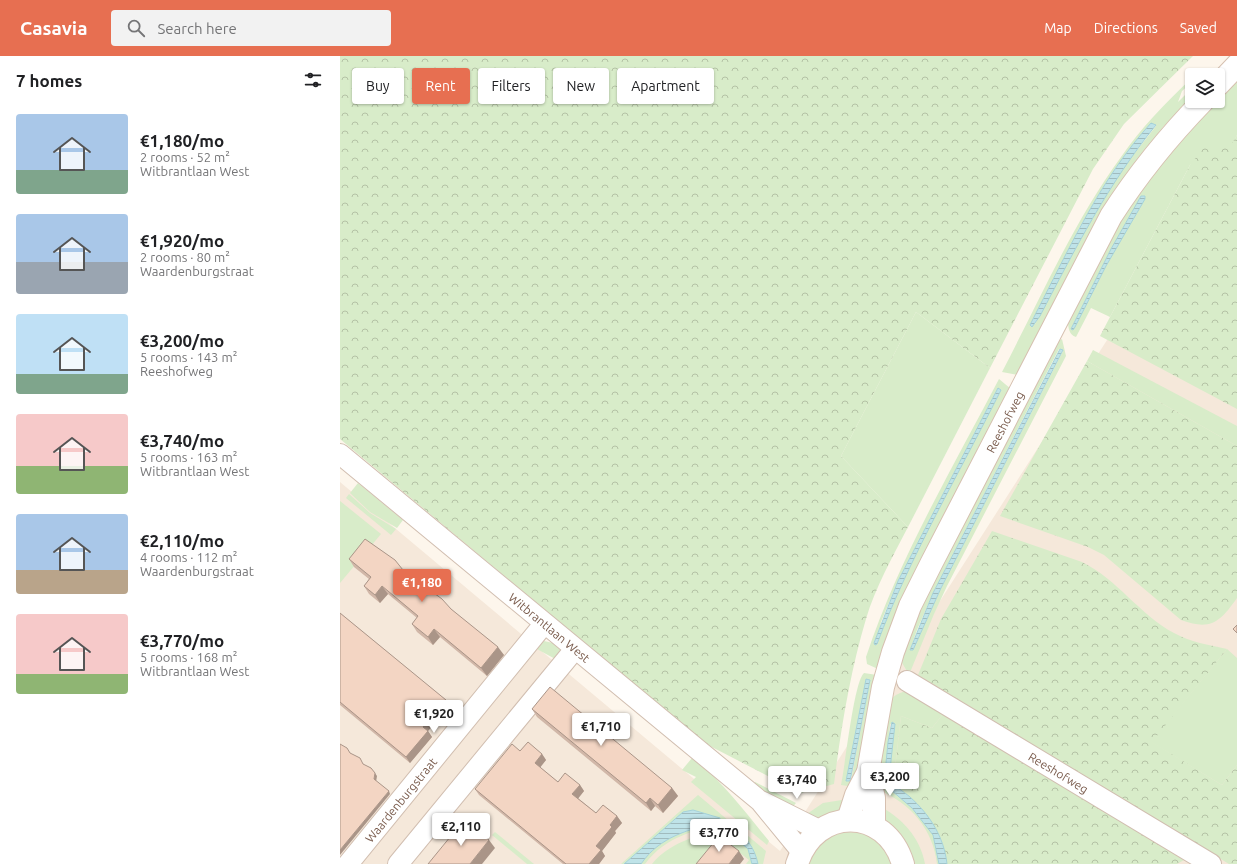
<!DOCTYPE html>
<html lang="en">
<head>
<meta charset="utf-8">
<style>
  :root { --surface:#fff; --page:#f2f2f2; --text:#202124; --muted:#757577; --accent:#e76f51 }
  body { margin:0; font-family:Ubuntu,sans-serif; background:var(--page); color:var(--text); height:100vh; display:flex; flex-direction:column; font-size:15px; white-space:nowrap }
  * { box-sizing:border-box; margin:0 }
  p { font-size:13px; color:var(--muted) }
  .icon { flex:none; width:22px; height:22px; fill:none; stroke:currentColor; stroke-width:2; stroke-linecap:round; stroke-linejoin:round }
  .map { position:relative; flex:1; overflow:hidden }
  .drawer { display:flex; flex-direction:column; background:var(--surface); width:340px }
  .drawer>* { flex:none }
  .hud { position:absolute; left:12px; top:12px; width:380px; height:36px; display:flex; gap:8px }
  .controls { position:absolute; left:845px; top:12px; display:grid; gap:8px }
  .controls a { display:grid; place-items:center; width:40px; height:40px; border-radius:4px; background:var(--surface); box-shadow:0 1px 3px #0004; font-size:20px }
  .price { position:absolute; translate:-50% -34px; padding:0 9px; border-radius:4px; background:#fff; color:#222; font-size:13px; line-height:26px; filter:drop-shadow(0 1px 2px #0008) }
  .price::after { content:''; position:absolute; left:50%; top:24px; width:12px; height:9px; margin-left:-6px; background:inherit; clip-path:polygon(0 0,100% 0,50% 100%) }
  .price.active { background:var(--accent); color:#fff }
  ul { padding:0; list-style:none }
  li { display:flex; align-items:center; gap:12px; height:100px; padding:0 16px }
  li span { display:grid; place-items:center; flex:none; width:112px; height:80px; border-radius:4px; color:#555 }
  li>.icon { margin-inline-start:auto }
  span .icon { width:48px; height:48px; fill:#fffc; stroke-width:1 }
  li b { font-size:17px }
  h2 { display:flex; justify-content:space-between; align-items:center; height:48px; padding:0 16px; font-size:17px }
  .chip { padding:0 14px; border-radius:4px; background:var(--surface); box-shadow:0 1px 3px #0004; font-size:14px; line-height:36px }
  .chip.active { background:var(--accent); color:#fff }
  header { display:flex; align-items:center; gap:24px; box-sizing:border-box; height:56px; padding:0 20px; background:var(--accent); color:#fff }
  header strong { font-size:19px }
  nav { display:flex; gap:22px; margin-inline-start:auto; font-size:14px }
  .search { width:280px; height:36px; background:var(--page); display:flex; align-items:center; gap:10px; box-sizing:border-box; padding:0 14px; border-radius:4px; color:var(--muted); font-size:15px }
  main { display:flex; flex:1; min-height:0 }
  .map>svg:first-child { display:block }
  .residential { fill:#f5e8da }
  .grass { fill:#d8ecc9; fill-rule:evenodd }
  .forest { fill:url(#forest-crowns) }
  .water { fill:url(#water-rules); stroke:#a5d3da }
  .lines { fill:none; stroke-linecap:round; stroke-linejoin:round }
  .street-casing { stroke:#d1beb0; stroke-width:22 }
  .secondary-casing { stroke:#d6c0b0; stroke-width:24 }
  .street { stroke:#fff; stroke-width:20 }
  .secondary { stroke:#fff; stroke-width:22 }
  .wall { fill:#d1b7a8 }
  .shaded-wall { fill:#aa9588 }
  .building { fill:#f3d5c3; stroke:#aa9588 }
  .labels { text-anchor:middle; dominant-baseline:central; stroke-width:3.5; stroke-linejoin:round; paint-order:stroke }
  .street-label { font-size:12px; fill:#7a5c4d; stroke:#fffaf3 }
</style>
</head>
<body>
<header>
<strong>Casavia</strong>
<div class="search"><svg class="icon" aria-label="search" viewBox="0 0 24 24"><circle cx="10" cy="10" r="6"/><path d="M15 15l6 6"/></svg>Search here</div>
<nav><a>Map</a><a>Directions</a><a>Saved</a></nav>
</header>
<main>
<section class="drawer">
<h2>7 homes<svg class="icon" aria-label="filters" viewBox="0 0 24 24"><path d="M4 7h16M4 17h16"/><circle cx="9" cy="7" r="2"/><circle cx="15" cy="17" r="2"/></svg></h2>
<ul>
<li><span style="background:linear-gradient(#a9c7e8 70%,#7fa58c 0)"><svg class="icon" aria-label="home" viewBox="0 0 24 24"><path d="M3 11l9-7 9 7M6 9v11h12V9"/></svg></span><div><b>€1,180/mo</b><p>2 rooms · 52 m²</p><p>Witbrantlaan West</p></div></li>
<li><span style="background:linear-gradient(#a9c7e8 60%,#9aa5b1 0)"><svg class="icon" aria-label="home" viewBox="0 0 24 24"><path d="M3 11l9-7 9 7M6 9v11h12V9"/></svg></span><div><b>€1,920/mo</b><p>2 rooms · 80 m²</p><p>Waardenburgstraat</p></div></li>
<li><span style="background:linear-gradient(#bfe0f5 75%,#7fa58c 0)"><svg class="icon" aria-label="home" viewBox="0 0 24 24"><path d="M3 11l9-7 9 7M6 9v11h12V9"/></svg></span><div><b>€3,200/mo</b><p>5 rooms · 143 m²</p><p>Reeshofweg</p></div></li>
<li><span style="background:linear-gradient(#f6c9c9 65%,#8fb573 0)"><svg class="icon" aria-label="home" viewBox="0 0 24 24"><path d="M3 11l9-7 9 7M6 9v11h12V9"/></svg></span><div><b>€3,740/mo</b><p>5 rooms · 163 m²</p><p>Witbrantlaan West</p></div></li>
<li><span style="background:linear-gradient(#a9c7e8 70%,#b9a48a 0)"><svg class="icon" aria-label="home" viewBox="0 0 24 24"><path d="M3 11l9-7 9 7M6 9v11h12V9"/></svg></span><div><b>€2,110/mo</b><p>4 rooms · 112 m²</p><p>Waardenburgstraat</p></div></li>
<li><span style="background:linear-gradient(#f6c9c9 75%,#8fb573 0)"><svg class="icon" aria-label="home" viewBox="0 0 24 24"><path d="M3 11l9-7 9 7M6 9v11h12V9"/></svg></span><div><b>€3,770/mo</b><p>5 rooms · 168 m²</p><p>Witbrantlaan West</p></div></li>
</ul>
</section>
<div class="map">
<svg width="897" height="808" viewBox="0 0 897 808">
  <defs>
    <pattern id="forest-crowns" width="20" height="18" patternUnits="userSpaceOnUse"><rect width="20" height="18" fill="#d8ecc9"/><path d="M2 6a3 3 0 1 1 6 0M12 15a3 3 0 1 1 6 0" fill="none" stroke="#b4c2a5"/></pattern>
    <pattern id="water-rules" width="6" height="5" patternUnits="userSpaceOnUse"><rect width="6" height="5" fill="#bfe3e8"/><path d="M0 2.5h6" fill="none" stroke="#a0bbbe"/></pattern>
  </defs>
  <rect width="100%" height="100%" fill="#fdf6ec"/>
  <!-- residential -->
  <polygon class="residential" points="897,81 897,808 0,808 0,426 440,795"/>
  <!-- grass -->
  <g class="grass">
    <path d="M 852,22 L 852,26 L 842,35 L 838,46 L 852,32 L 852,41 L 824,70 L 782,124 L 678,319 L 662,316 C 700,243 733,167 781,101 C 801,72 826,46 852,22 ZM 816,70 L 783,112 L 762,143 L 694,270 L 738,174 L 759,138 L 781,105 L 805,74 Z"/>
    <path d="M 897,25 L 897,79 L 891,91 L 850,109 L 770,261 L 751,252 L 736,281 C 729,279 728,271 728,265 L 768,187 L 799,135 L 862,59 Z"/>
    <polygon points="576,256 650,312 568,471 501,400"/>
    <path d="M 722,283 L 726,300 L 607,530 L 594,558 L 571,614 L 568,617 L 561,605 L 579,555 L 717,286 ZM 719,293 L 723,295 L 601,532 L 573,594 L 570,594 L 577,574 L 593,537 Z"/>
    <polygon points="753,294 897,370 897,390 747,305"/>
    <path d="M 659,323 L 671,333 L 538,613 L 527,608 L 526,601 C 558,504 612,413 659,323 ZM 658,332 L 661,334 C 618,418 570,500 537,588 L 541,566 L 558,525 Z"/>
    <polygon points="18,427 63,464 57,472 30,456 10,437"/>
    <polygon points="9,438 30,457 56,473 51,479 6,442"/>
    <polygon points="0,445 41,478 0,527"/>
    <polygon points="204,585 213,587 220,593 219,605 195,592"/>
    <polygon points="887,593 897,602 897,709 882,729 811,686"/>
    <path d="M 524,617 L 537,619 L 514,731 L 501,729 C 505,711 514,625 524,617 ZM 526,623 L 530,624 L 511,725 L 506,725 Z"/>
    <path d="M 565,635 L 860,808 L 851,808 L 603,658 L 592,672 L 561,660 L 553,729 L 549,723 L 554,670 L 550,668 L 544,728 L 572,752 L 593,779 L 599,808 L 597,808 C 593,773 571,748 539,734 C 541,716 543,656 552,643 C 555,638 561,637 565,635 Z"/>
    <path d="M 352,702 C 382,724 405,756 429,785 L 427,789 L 351,726 L 356,721 L 342,714 Z"/>
    <polygon points="415,726 456,747 450,754 414,728"/>
    <path d="M 358,739 L 389,765 C 355,775 327,779 305,808 L 301,808 C 320,780 349,774 380,765 L 353,754 L 284,808 L 281,808 Z"/>
    <polygon points="508,743 504,754 478,763 464,760 483,747"/>
    <path d="M 538,749 C 562,762 580,781 585,808 L 570,808 L 547,770 Z"/>
    <path d="M 395,769 L 426,795 L 423,808 L 406,808 L 409,804 L 386,786 L 367,808 L 312,808 C 332,783 366,778 395,769 Z"/>
    <polygon points="155,776 194,808 187,808 152,779"/>
    <path d="M 507,776 C 533,776 542,787 553,808 L 468,808 C 476,790 487,779 507,776 Z"/>
  </g>
  <!-- forest -->
  <g class="forest">
    <path d="M 0,0 L 853,0 L 784,68 L 753,113 L 650,312 L 576,256 L 501,400 L 568,471 C 553,500 535,532 526,563 C 510,617 501,672 494,728 L 461,737 L 366,688 L 0,383 Z"/>
    <polygon points="897,79 897,353 760,280 850,109 864,91 882,88 890,91"/>
    <path d="M 747,305 L 897,390 L 897,542 C 880,566 871,575 841,564 L 764,499 L 748,491 L 660,460 Z"/>
    <path d="M 652,475 L 742,506 C 777,523 800,559 834,577 C 850,586 869,589 887,593 L 812,686 L 882,729 L 897,709 L 897,808 L 889,808 L 578,619 L 601,563 Z"/>
    <polygon points="603,658 844,804 837,808 607,808 601,783 553,729 561,660 592,672"/>
  </g>
  <!-- water -->
  <g class="water">
    <path d="M 811,67 L 816,69 C 768,128 735,193 700,260 L 692,271 L 690,269 L 696,257 C 730,191 761,122 811,67 Z"/>
    <polygon points="801,140 805,140 805,143 766,210 735,271 733,274 731,273 771,193"/>
    <polygon points="720,293 723,294 601,532 573,594 570,594 593,537"/>
    <path d="M 658,332 L 661,334 C 619,418 570,500 537,588 L 535,589 L 534,587 L 558,525 Z"/>
    <polygon points="526,623 530,624 510,725 506,725"/>
    <path d="M 552,666 L 555,668 L 549,723 C 555,731 563,735 570,741 C 590,759 604,781 607,808 L 599,808 L 593,779 L 572,752 L 544,728 L 548,686 Z"/>
    <path d="M 353,754 L 380,762 L 380,765 C 349,774 320,780 301,808 L 284,808 L 343,756 Z"/>
    <path d="M 390,772 C 406,778 415,793 418,808 L 412,808 L 408,793 L 388,775 Z"/>
  </g>
  <g class="lines">
    <!-- street casing -->
    <g class="street-casing">
      <g id="street">
        <path id="s1" d="M 0,398 L 420,745 L 461,795"/>
        <path id="s2" d="M 567,625 L 871,808"/>
        <polyline points="423,746 479,774"/>
        <path id="s3" d="M 8,808 L 204,568"/>
        <polyline points="58,808 235,593"/>
      </g>
    </g>
    <!-- secondary casing -->
    <g class="secondary-casing">
      <g id="secondary">
        <polyline points="878,29 897,9"/>
        <polyline points="528,716 534,742 534,770"/>
        <path id="s4" d="M 508,764 L 516,739 L 528,716 L 543,631 L 553,596 L 570,550 L 591,508 L 771,160 C 798,118 828,81 863,45"/>
        <path d="M 457,808 C 475,750 546,750 563,808"/>
      </g>
    </g>
    <!-- street -->
    <use href="#street" class="street"/>
    <!-- secondary -->
    <use href="#secondary" class="secondary"/>
  </g>
  <!-- wall -->
  <g class="wall">
    <polygon points="9,503 63,514 111,553 164,599 147,620 100,581 93,589 77,576 72,568 77,562 48,538 40,547 29,538 24,530 29,523 14,511"/>
    <polygon points="0,557 110,649 88,675 92,681 70,707 0,649"/>
    <polygon points="192,653 332,732 338,740 323,757 315,750 311,755 197,661"/>
    <polygon points="180,695 202,698 206,704 200,711 218,726 240,729 244,735 238,742 256,757 277,760 282,767 275,775 276,777 262,795 265,800 259,808 223,808 139,739 135,733"/>
  </g>
  <!-- shaded-wall -->
  <g class="shaded-wall">
    <polygon points="42,530 48,538 40,547 35,539"/>
    <polygon points="94,573 100,581 93,589 88,581"/>
    <polygon points="158,591 164,599 147,620 141,612"/>
    <polygon points="106,644 110,649 88,675 92,681 70,707 66,701 83,671"/>
    <polygon points="202,698 206,704 199,713 195,707"/>
    <polygon points="35,717 37,720 36,726 34,723"/>
    <polygon points="240,729 244,735 237,744 232,738"/>
    <polygon points="332,732 338,740 323,757 318,749"/>
    <polygon points="49,735 50,738 0,799 0,794"/>
    <polygon points="310,742 315,750 311,755 306,747"/>
    <polygon points="277,760 282,767 275,775 276,777 262,795 265,800 259,808 249,808 256,790 270,769"/>
    <polygon points="149,784 155,792 142,808 130,808"/>
    <polygon points="399,795 404,803 400,808 389,808"/>
  </g>
  <!-- building -->
  <g class="building">
    <polygon points="25,483 55,504 63,514 102,543 111,553 158,591 141,612 94,573 88,581 72,568 78,560 42,530 35,539 24,530 31,521 9,503"/>
    <polygon points="0,557 106,644 83,671 88,675 66,701 0,646"/>
    <polygon points="897,569 897,577 893,573"/>
    <polygon points="210,631 332,732 318,749 310,742 306,747 192,653"/>
    <polygon points="188,686 202,698 195,707 218,726 225,717 240,729 232,738 256,757 263,749 277,760 270,769 272,771 256,790 261,794 249,808 226,808 135,733 172,688 180,695"/>
    <polygon points="0,688 7,692 10,697 20,702 23,708 31,712 35,717 34,723 49,735 0,794"/>
    <polygon points="124,764 149,784 130,808 88,808"/>
    <polygon points="379,780 399,795 389,808 356,808"/>
  </g>
  <g class="labels">
    <!-- street labels -->
    <g class="street-label">
      <text stroke="none"><textPath href="#s4" startOffset="431">Reeshofweg</textPath></text>
      <text stroke="none"><textPath href="#s1" startOffset="272">Witbrantlaan West</textPath></text>
      <text stroke="none"><textPath href="#s2" startOffset="177">Reeshofweg</textPath></text>
      <text stroke="none"><textPath href="#s3" startOffset="83">Waardenburgstraat</textPath></text>
    </g>
  </g>
</svg>
<div class="controls">
<a><svg class="icon" aria-label="layers" viewBox="0 0 24 24"><path d="M12 4l9 5-9 5-9-5zM3 14l9 5 9-5"/></svg></a>
</div>
<b class="price active" style="left:82px;top:547px">€1,180</b>
<b class="price" style="left:94px;top:678px">€1,920</b>
<b class="price" style="left:261px;top:691px">€1,710</b>
<b class="price" style="left:550px;top:741px">€3,200</b>
<b class="price" style="left:457px;top:744px">€3,740</b>
<b class="price" style="left:121px;top:791px">€2,110</b>
<b class="price" style="left:379px;top:797px">€3,770</b>
<div class="hud">
<a class="chip">Buy</a>
<a class="chip active">Rent</a>
<a class="chip">Filters</a>
<a class="chip">New</a>
<a class="chip">Apartment</a>
</div>
</div>
</main>
</body>
</html>
